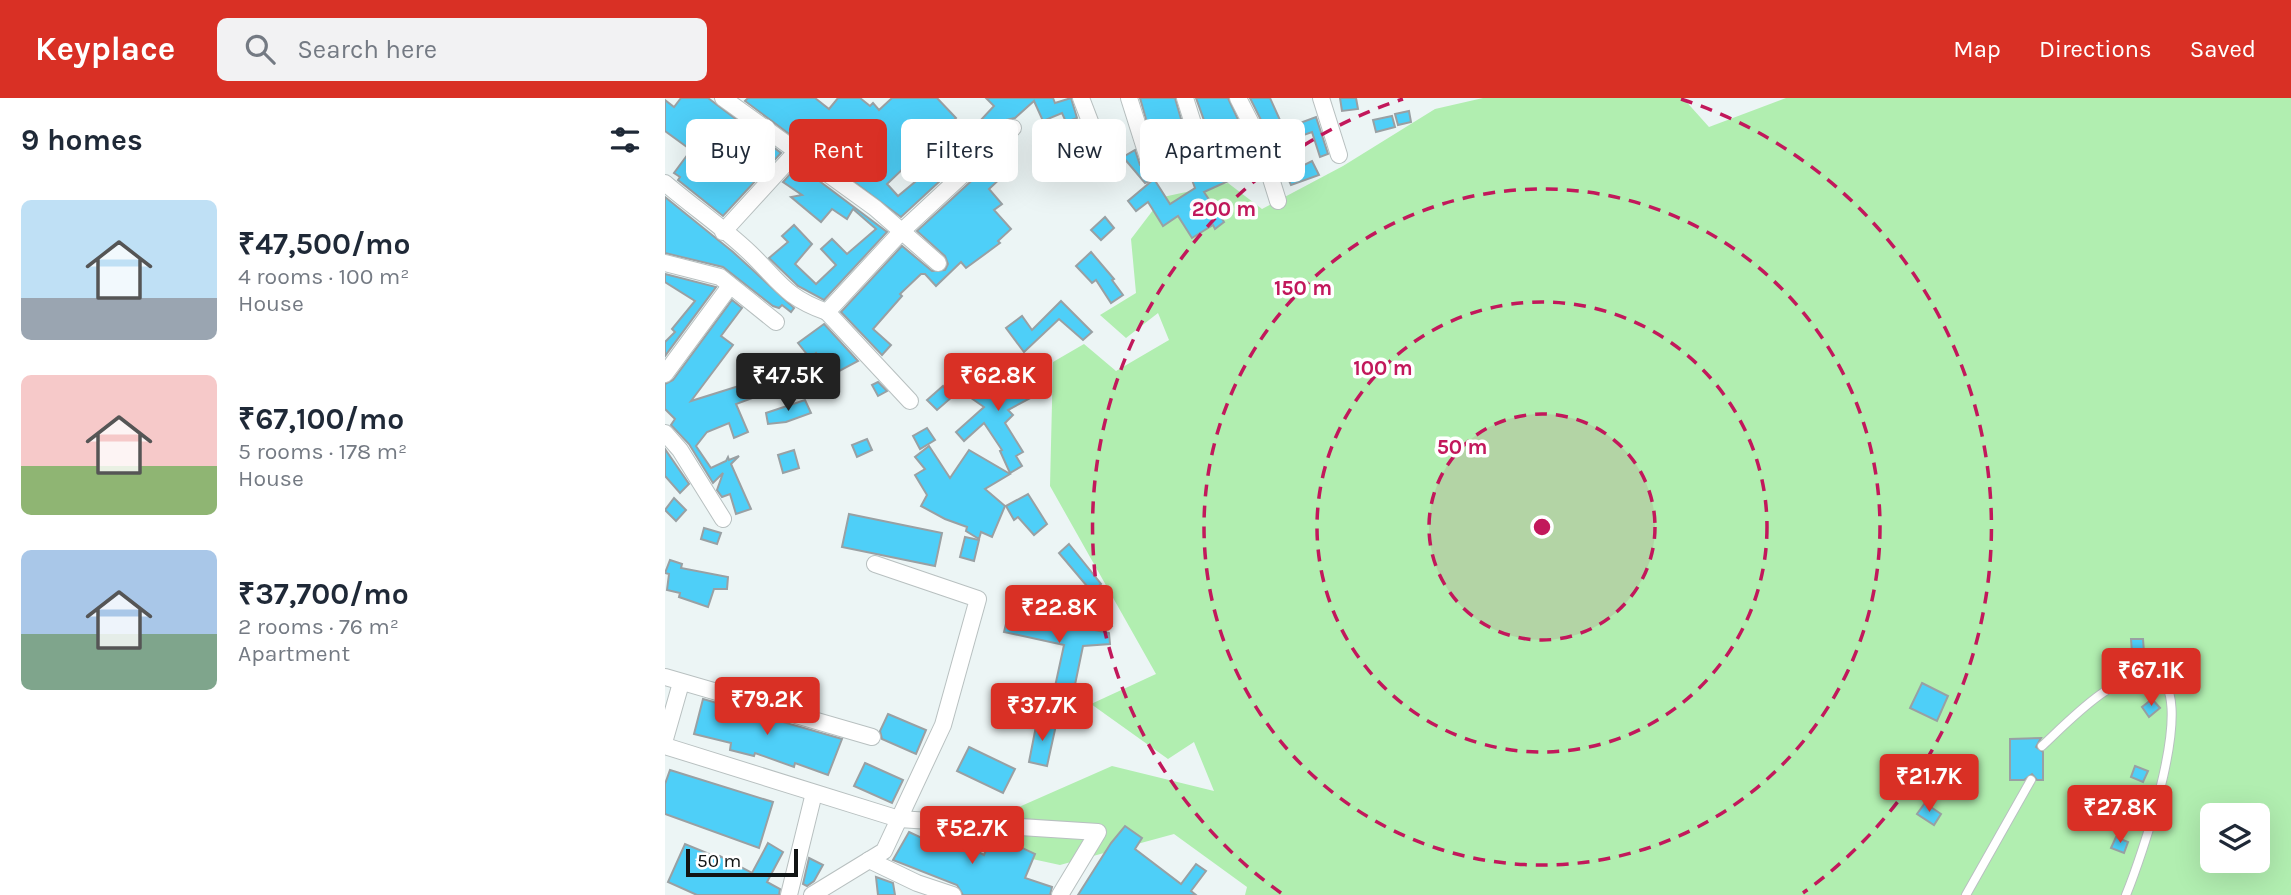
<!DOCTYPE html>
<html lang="en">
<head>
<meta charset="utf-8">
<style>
  :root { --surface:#fff; --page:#f2f2f3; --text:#1f2937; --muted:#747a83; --accent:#d93025 }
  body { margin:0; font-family:Karla,sans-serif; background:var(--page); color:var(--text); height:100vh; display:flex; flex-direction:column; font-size:26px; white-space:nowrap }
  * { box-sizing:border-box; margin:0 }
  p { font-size:23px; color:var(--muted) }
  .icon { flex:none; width:38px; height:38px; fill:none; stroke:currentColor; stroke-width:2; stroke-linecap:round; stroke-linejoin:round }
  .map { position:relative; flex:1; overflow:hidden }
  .side { display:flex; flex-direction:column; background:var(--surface); width:665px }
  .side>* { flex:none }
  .banner { position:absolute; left:21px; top:21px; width:665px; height:63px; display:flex; gap:14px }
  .buttons { position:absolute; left:1535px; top:705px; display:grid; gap:14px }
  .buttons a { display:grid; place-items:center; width:70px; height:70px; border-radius:10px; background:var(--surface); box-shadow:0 7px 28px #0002; font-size:35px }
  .scale { position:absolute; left:21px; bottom:18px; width:112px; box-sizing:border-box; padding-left:7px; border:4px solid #111414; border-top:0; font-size:19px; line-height:24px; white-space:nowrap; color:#111414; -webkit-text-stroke:5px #fff; paint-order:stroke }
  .price { position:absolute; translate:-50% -60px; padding:0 16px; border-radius:7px; background:var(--accent); color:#fff; font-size:23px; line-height:46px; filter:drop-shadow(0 2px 4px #0008) }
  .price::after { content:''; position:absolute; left:50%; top:42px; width:21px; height:16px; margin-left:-10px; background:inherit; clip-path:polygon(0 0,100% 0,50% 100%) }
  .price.selected { background:#222; color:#fff }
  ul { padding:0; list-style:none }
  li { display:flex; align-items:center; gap:21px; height:175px; padding:0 21px }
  li span { display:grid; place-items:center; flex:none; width:196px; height:140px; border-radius:10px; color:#555 }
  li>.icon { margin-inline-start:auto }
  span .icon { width:84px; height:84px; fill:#fffc; stroke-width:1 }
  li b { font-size:30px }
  h2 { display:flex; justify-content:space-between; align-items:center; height:84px; padding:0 21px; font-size:30px }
  .tag { padding:0 24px; border-radius:10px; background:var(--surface); box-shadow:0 7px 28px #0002; font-size:24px; line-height:63px }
  .tag.selected { background:var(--accent); color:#fff }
  header { display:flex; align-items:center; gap:42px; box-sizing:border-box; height:98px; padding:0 35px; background:var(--accent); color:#fff }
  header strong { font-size:33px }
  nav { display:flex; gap:38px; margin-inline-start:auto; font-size:24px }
  .search { width:490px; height:63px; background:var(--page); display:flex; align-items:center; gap:18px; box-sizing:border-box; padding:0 24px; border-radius:10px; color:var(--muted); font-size:26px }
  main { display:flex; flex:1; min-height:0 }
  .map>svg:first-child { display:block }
  .green { fill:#b1eeb0; fill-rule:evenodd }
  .building { fill:#4ecff8; stroke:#99a0a3; stroke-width:2 }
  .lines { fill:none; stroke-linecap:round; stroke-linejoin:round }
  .lane-casing { stroke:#b8c0c0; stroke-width:10 }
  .street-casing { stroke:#b8c0c0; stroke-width:18 }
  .lane { stroke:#fff; stroke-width:8 }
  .street { stroke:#fff; stroke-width:16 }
  .ring { fill:none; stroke:#c2185b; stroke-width:3.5; stroke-dasharray:12 9 }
  .centre { fill:#c2185b; stroke:#fff; stroke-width:3.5 }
  .ring-label { font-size:21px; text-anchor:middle; font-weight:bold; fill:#c2185b; stroke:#fff; stroke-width:7; stroke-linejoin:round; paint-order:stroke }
</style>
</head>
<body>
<header>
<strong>Keyplace</strong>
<div class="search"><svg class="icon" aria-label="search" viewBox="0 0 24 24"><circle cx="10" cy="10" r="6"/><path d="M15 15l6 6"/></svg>Search here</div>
<nav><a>Map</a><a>Directions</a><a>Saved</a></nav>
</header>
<main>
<section class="side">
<h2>9 homes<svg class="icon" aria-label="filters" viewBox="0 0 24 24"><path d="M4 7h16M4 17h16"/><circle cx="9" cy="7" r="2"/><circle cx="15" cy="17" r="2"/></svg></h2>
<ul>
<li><span style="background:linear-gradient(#bfe0f5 70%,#9aa5b1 0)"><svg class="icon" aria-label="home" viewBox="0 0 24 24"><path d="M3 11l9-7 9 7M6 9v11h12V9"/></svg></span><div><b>₹47,500/mo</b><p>4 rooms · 100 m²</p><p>House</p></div></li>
<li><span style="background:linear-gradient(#f6c9c9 65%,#8fb573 0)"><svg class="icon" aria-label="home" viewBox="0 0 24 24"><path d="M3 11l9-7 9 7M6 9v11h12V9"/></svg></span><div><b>₹67,100/mo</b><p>5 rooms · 178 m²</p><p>House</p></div></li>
<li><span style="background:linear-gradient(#a9c7e8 60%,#7fa58c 0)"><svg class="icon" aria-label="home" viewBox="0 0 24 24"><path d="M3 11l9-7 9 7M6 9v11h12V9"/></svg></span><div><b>₹37,700/mo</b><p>2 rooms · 76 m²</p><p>Apartment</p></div></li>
</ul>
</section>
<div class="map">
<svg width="1626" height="797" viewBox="0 0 1626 797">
  <rect width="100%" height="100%" fill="#ecf5f5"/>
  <!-- green -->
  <path class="green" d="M 818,0 L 1018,0 L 1044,29 L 1121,0 L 1626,0 L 1626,797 L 580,797 L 582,789 L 509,736 L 395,767 L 339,755 L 275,729 L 341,738 L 345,713 L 447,668 L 549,693 L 529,644 L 503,661 L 426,606 L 491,576 L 385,388 L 388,264 L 419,246 L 451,273 L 504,242 L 493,215 L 461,240 L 435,217 L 471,195 L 466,141 L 498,99 L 563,85 L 597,111 L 678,68 L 770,11 ZM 1547,718 L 1592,718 L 1592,763 L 1547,763 Z"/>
  <!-- building -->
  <g class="building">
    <polygon points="16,0 43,0 116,55 58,118 13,82 15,79 9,75 26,52 0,33 0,2 9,9"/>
    <polygon points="83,0 150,0 164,11 173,0 195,0 205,8 208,5 214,12 227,0 272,0 291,20 222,86 233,98 262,74 265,78 285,56 318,29 314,24 329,8 321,0 388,0 390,5 406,0 412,20 401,24 397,15 378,23 369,3 350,20 341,22 236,119 80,3"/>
    <polygon points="475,0 510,0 520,35 501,44 514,71 480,85 458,59 470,52 475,67 481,70 493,63"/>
    <polygon points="531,0 563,0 583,43 592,70 539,94 559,124 550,131 548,127 527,140 513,118 498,128 483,104 471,113 463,103 489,81 505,106 530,90 523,71 530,68 539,77 549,74 550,53"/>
    <polygon points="585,0 605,0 619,31 651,19 663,56 655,59 647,34 610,47 616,57 611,60 602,34"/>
    <polygon points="675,0 691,0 693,11 677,13"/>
    <polygon points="744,13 746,24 733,27 730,16"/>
    <polygon points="727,18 730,29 711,34 708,22"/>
    <polygon points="647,63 654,77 626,87 621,76"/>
    <polygon points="327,64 339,77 324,91 337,106 329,112 346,131 333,143 335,145 301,170 296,164 271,188 260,176 256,176 235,196 237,198 208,231 226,247 217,257 176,214 237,148 267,173 280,172 283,166 280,158 252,133"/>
    <polygon points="133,67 222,134 159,202 133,188 104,160 123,144 117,138 129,127 147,146 130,166 151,186 171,167 156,151 167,141 182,156 211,131 188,111 182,121 167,111 156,124 126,99 137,97 118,84"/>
    <polygon points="0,99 68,154 129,210 126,214 117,207 114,210 108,208 58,169 0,155"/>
    <polygon points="440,119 449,130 436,142 426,132"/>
    <polygon points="426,154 449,181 447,182 458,197 446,205 431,182 427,185 411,168"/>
    <polygon points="0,176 51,189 0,258 0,244 10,234 7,231 30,203 0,184"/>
    <polygon points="67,202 77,210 56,238 68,247 26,303 93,282 98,296 71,306 83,334 69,340 64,325 42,334 31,348 46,370 61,363 63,359 64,362 74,358 66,366 86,411 71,416 65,396 57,399 52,392 58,375 48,385 24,346 6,327 10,321 0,311 0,286 8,282"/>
    <polygon points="396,203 427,234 418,242 394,221 359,254 341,230 357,218 367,232"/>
    <polygon points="159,226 193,263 165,278 151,255 145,260 133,245"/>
    <polygon points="320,273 335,290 361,277 371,297 343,312 348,317 340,325 358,354 351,358 357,368 345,375 335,353 337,352 319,325 299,343 291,334 319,309 296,293"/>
    <polygon points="213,284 222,293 213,298 207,287"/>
    <polygon points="278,288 287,299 272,312 262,302"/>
    <polygon points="140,302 146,315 121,324 103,326 101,315"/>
    <polygon points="262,330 270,342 255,351 248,338"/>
    <polygon points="202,341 207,352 192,359 187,347"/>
    <polygon points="264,348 285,380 304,352 345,376 320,391 340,408 327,439 316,434 314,441 301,433 302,429 280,421 256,408 262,397 250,377 260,371 250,359"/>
    <polygon points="0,351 24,386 15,395 0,378"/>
    <polygon points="129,352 134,370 118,375 113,357"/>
    <polygon points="363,396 382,426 369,437 353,419 349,422 341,408"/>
    <polygon points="9,400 21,412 11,423 0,412"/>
    <polygon points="184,416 277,435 270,468 177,449"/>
    <polygon points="39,430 56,435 52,446 36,441"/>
    <polygon points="300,439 314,442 309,463 295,459"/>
    <polygon points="404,446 436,486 427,494 394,455"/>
    <polygon points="5,462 17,466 16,470 63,479 62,491 49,491 43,509 14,499 15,495 2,492 4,476 0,475"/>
    <polygon points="444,505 447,528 433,529 432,506"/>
    <polygon points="344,514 444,535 445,546 418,548 407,601 388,598 399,547 339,534"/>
    <polygon points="1466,541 1478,541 1479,554 1467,555"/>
    <polygon points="1257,585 1283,598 1272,623 1245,610"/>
    <polygon points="38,601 177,641 163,677 130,665 129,669 90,655 89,658 65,652 66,645 29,636"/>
    <polygon points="1487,601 1495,610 1484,619 1477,609"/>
    <polygon points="223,616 261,632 251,656 217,641 215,633"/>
    <polygon points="372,623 391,627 382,668 364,664"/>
    <polygon points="1376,640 1371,649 1378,654 1378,682 1372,682 1367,676 1359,682 1345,682 1345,641"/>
    <polygon points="304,649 350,671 338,695 292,673"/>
    <polygon points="200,665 238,682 227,705 189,688"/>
    <polygon points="1470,668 1483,673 1478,684 1466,679"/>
    <polygon points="5,672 108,704 94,750 0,716 0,686"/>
    <polygon points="1260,705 1276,716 1269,727 1252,716"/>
    <polygon points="460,728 477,740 470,751 516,786 531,766 541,773 526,793 531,797 413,797 446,745"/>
    <polygon points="244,734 261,742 265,734 283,738 319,757 326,741 350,752 351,747 370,756 360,780 387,789 385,797 298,797 292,787 228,762"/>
    <polygon points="1451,739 1463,744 1459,755 1446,750"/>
    <polygon points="103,745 118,754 102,784 115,791 114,797 32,797 3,784 20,746 54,760 55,758 87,775"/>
    <polygon points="144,760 158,767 149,783 142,788 138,786"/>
    <polygon points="211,779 228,785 230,797 213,797"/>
  </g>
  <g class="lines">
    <!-- lane casing -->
    <g class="lane-casing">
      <g id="lane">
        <path d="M 1377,648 C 1401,626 1451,572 1487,577 C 1539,585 1473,768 1461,797"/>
        <polyline points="1301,797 1366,682"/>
      </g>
    </g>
    <!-- street casing -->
    <g class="street-casing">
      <g id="street">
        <polyline points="58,0 210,110 273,165"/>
        <polyline points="416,0 431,39"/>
        <polyline points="464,0 483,60"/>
        <polyline points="520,0 541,67"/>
        <polyline points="573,0 593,39 613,103"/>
        <polyline points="656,0 674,57"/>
        <path d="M 0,85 C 28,109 59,130 85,155 C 115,184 120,199 162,214 L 237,133 L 348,30"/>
        <polyline points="58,134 132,53"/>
        <polyline points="0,165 55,179 111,224"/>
        <polyline points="162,214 245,303"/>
        <polyline points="0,276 65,188"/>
        <polyline points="0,335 15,352 58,421"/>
        <polyline points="0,579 207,639"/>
        <polyline points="0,641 16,585"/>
        <polyline points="0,648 234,721 433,734 395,797"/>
        <polyline points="204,762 252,785 288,797"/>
        <polyline points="124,797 149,695"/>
        <polyline points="147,797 219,753 278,627 313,501 210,466"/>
      </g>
    </g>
    <!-- lane -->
    <use href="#lane" class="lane"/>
    <!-- street -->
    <use href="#street" class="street"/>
  </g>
  <!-- distance rings -->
  <circle cx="877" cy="429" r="113" fill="#c2185b" fill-opacity=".12"/>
  <g class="ring">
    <circle cx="877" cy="429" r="113"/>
    <circle cx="877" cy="429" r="225"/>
    <circle cx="877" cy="429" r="338"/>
    <path d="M616 795A450 450 0 0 1 738 1M1016 1A450 450 0 0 1 1138 795"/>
  </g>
  <circle cx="877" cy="429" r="10" class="centre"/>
  <g class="ring-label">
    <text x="559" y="118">200 m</text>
    <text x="638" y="197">150 m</text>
    <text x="718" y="277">100 m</text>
    <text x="797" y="356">50 m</text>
  </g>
</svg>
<div class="buttons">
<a><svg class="icon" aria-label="layers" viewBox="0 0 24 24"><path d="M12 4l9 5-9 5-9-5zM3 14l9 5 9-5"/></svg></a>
</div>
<div class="scale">50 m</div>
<b class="price selected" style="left:123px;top:315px">₹47.5K</b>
<b class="price" style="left:333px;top:315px">₹62.8K</b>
<b class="price" style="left:394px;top:547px">₹22.8K</b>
<b class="price" style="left:1486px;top:610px">₹67.1K</b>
<b class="price" style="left:102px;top:639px">₹79.2K</b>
<b class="price" style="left:377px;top:645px">₹37.7K</b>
<b class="price" style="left:1264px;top:716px">₹21.7K</b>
<b class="price" style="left:1455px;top:747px">₹27.8K</b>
<b class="price" style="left:307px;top:768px">₹52.7K</b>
<div class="banner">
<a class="tag">Buy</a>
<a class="tag selected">Rent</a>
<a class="tag">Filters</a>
<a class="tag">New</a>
<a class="tag">Apartment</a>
</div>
</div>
</main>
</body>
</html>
